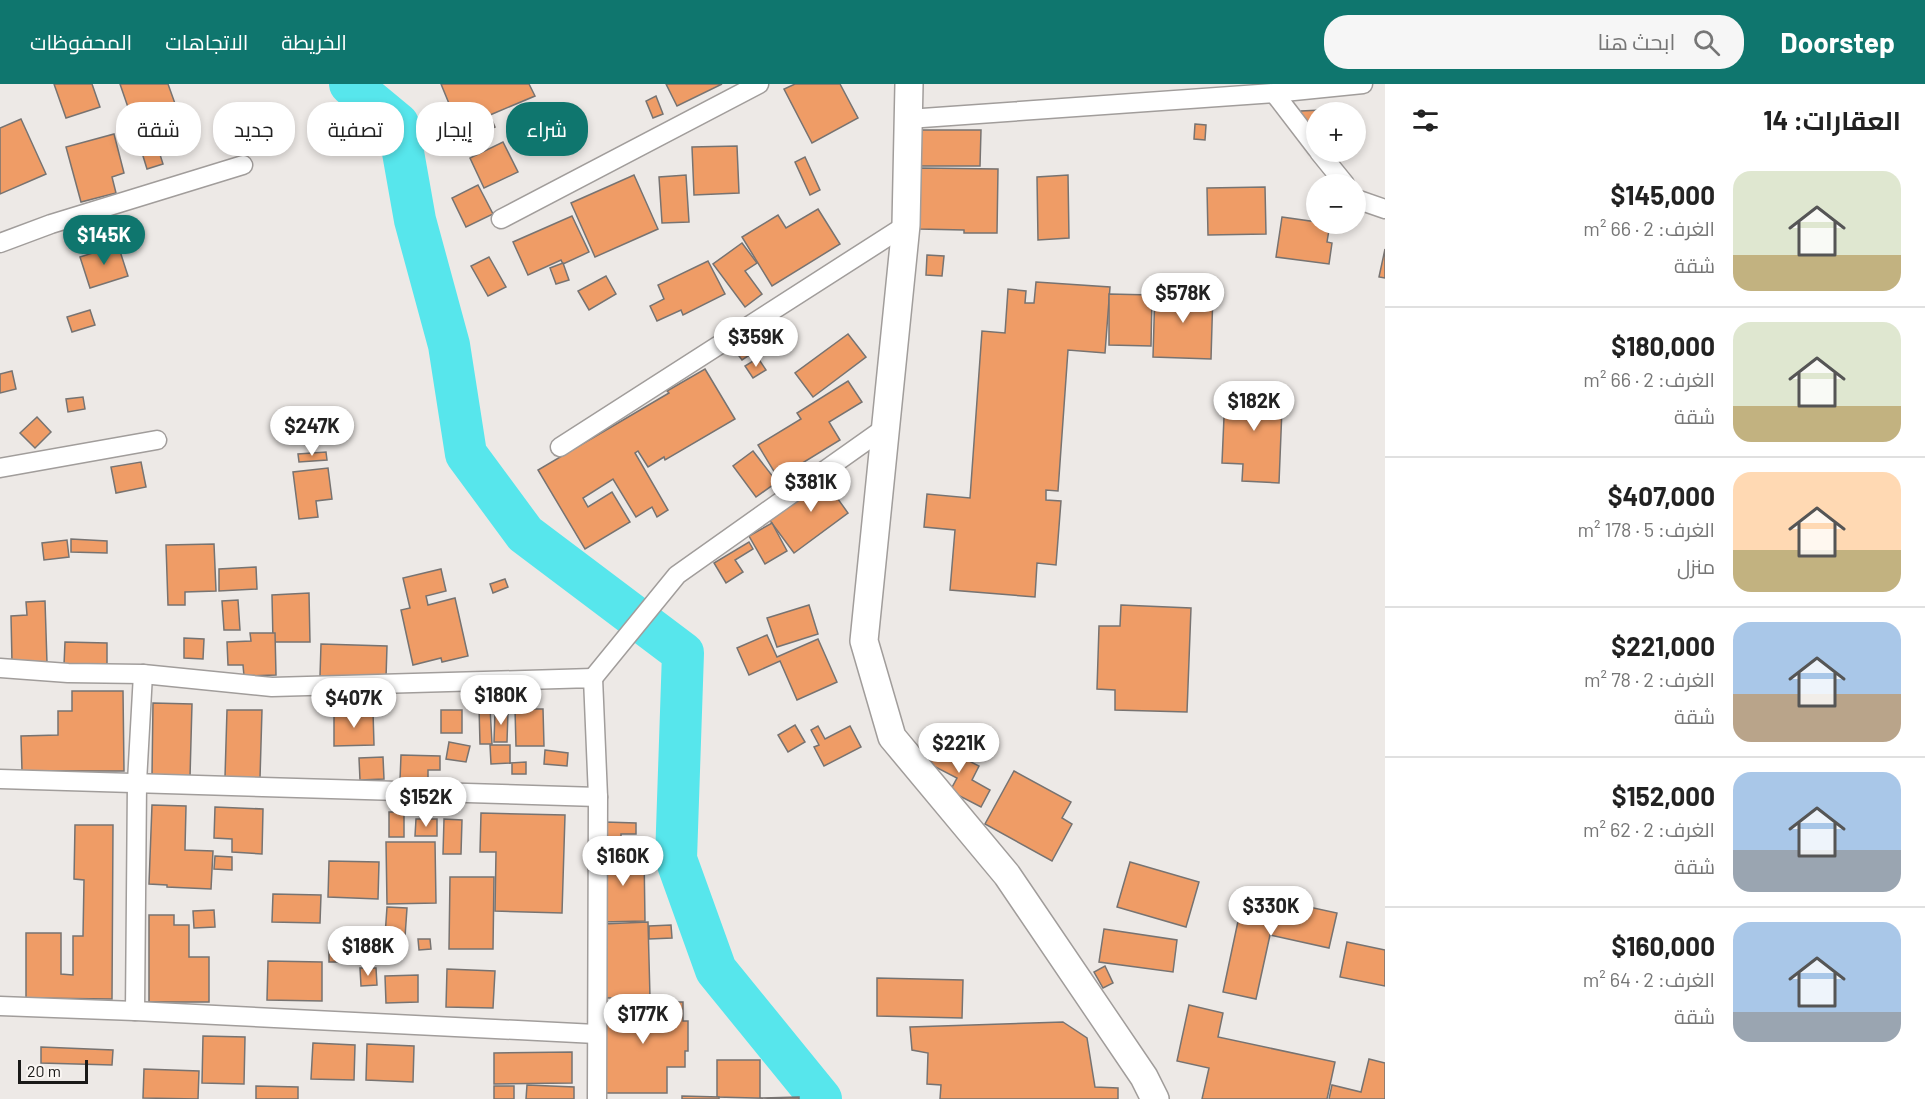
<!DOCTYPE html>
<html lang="ar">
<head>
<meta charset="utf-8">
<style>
  :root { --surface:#fff; --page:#f6f6f6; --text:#222; --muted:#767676; --line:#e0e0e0; --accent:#0f766e }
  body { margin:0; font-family:Barlow,Cairo,sans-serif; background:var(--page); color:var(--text); direction:rtl; height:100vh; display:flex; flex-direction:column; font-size:22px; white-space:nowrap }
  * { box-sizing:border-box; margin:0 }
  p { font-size:20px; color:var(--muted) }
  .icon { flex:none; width:33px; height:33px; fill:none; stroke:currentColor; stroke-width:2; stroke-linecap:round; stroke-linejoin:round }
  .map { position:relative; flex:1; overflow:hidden; direction:ltr }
  .drawer { display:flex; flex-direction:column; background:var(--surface); width:540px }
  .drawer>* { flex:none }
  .hud { position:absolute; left:18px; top:18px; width:570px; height:54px; direction:rtl; display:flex; gap:12px }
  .buttons { position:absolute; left:1306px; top:18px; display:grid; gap:12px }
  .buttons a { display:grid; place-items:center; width:60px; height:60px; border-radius:50%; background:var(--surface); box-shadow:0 3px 9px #0003; font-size:30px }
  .scale { position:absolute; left:18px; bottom:15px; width:70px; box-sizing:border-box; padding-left:6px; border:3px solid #1a1918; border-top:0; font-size:16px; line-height:21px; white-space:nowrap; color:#1a1918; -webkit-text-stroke:4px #faf6f3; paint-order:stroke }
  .price { position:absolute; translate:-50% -51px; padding:0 14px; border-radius:21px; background:#fff; color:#222; font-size:20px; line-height:39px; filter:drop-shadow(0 2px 3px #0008) }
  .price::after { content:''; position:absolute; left:50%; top:36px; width:18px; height:14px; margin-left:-9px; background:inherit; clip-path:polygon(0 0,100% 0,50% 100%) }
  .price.current { background:var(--accent); color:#fff }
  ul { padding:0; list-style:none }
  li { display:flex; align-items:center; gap:18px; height:150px; padding:0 24px }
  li+li { border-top:2px solid var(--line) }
  li span { display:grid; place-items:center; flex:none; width:168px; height:120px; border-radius:18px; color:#555 }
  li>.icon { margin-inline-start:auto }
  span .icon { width:72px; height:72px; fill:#fffc; stroke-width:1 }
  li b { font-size:26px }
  h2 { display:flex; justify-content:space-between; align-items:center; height:72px; padding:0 24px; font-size:26px }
  .chip { padding:0 21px; border-radius:24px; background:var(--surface); box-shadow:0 3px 9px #0003; font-size:21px; line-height:54px }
  .chip.current { background:var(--accent); color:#fff }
  header { display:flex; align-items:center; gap:36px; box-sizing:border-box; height:84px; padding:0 30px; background:var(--accent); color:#fff }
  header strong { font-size:28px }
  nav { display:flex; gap:33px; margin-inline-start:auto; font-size:21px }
  .search { width:420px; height:54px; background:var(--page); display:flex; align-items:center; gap:15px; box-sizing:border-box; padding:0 21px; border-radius:24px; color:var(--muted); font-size:22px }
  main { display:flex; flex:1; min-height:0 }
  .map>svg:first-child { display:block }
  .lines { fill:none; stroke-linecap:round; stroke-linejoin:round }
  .river { stroke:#57e6ec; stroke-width:42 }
  .building { fill:#ef9c66; stroke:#777371; stroke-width:1.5 }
  .street-casing { stroke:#a19d9b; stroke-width:21 }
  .secondary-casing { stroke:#a19d9b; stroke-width:30 }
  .street { stroke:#fff; stroke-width:18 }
  .secondary { stroke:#fff; stroke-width:27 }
</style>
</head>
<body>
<header>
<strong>Doorstep</strong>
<div class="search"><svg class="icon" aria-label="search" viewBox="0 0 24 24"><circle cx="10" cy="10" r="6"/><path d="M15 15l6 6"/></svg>ابحث هنا</div>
<nav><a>الخريطة</a><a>الاتجاهات</a><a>المحفوظات</a></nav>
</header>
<main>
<section class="drawer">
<h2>العقارات: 14<svg class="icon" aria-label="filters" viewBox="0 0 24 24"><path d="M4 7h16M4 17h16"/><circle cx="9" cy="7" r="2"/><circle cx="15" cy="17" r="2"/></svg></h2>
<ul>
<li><span style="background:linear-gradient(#dfe7d0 70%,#c2b280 0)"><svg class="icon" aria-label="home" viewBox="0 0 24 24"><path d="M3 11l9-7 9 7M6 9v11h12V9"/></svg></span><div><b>$145,000</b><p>الغرف: 2 · 66 m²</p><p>شقة</p></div></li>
<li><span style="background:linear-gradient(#dfe7d0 70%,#c2b280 0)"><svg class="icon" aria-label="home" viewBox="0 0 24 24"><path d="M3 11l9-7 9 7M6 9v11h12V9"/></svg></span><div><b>$180,000</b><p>الغرف: 2 · 66 m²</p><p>شقة</p></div></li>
<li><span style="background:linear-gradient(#ffd9b3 65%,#c2b280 0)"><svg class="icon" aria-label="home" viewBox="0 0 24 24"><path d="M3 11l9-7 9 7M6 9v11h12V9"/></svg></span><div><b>$407,000</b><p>الغرف: 5 · 178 m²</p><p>منزل</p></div></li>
<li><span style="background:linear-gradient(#a9c7e8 60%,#b9a48a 0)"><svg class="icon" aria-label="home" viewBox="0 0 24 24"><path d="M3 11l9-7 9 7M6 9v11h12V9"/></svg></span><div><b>$221,000</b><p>الغرف: 2 · 78 m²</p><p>شقة</p></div></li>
<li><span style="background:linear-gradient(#a9c7e8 65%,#9aa5b1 0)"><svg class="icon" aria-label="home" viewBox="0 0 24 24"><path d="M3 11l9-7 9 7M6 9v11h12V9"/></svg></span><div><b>$152,000</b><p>الغرف: 2 · 62 m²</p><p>شقة</p></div></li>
<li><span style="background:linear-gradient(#a9c7e8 75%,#9aa5b1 0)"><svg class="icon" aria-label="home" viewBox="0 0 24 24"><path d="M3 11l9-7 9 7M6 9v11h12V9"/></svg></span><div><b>$160,000</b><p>الغرف: 2 · 64 m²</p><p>شقة</p></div></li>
</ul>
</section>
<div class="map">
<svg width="1385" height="1015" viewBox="0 0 1385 1015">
  <rect width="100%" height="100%" fill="#ede9e6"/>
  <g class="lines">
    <!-- river -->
    <polyline class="river" points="350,0 398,40 415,136 449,261 466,370 525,450 683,569 676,775 716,886 821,1015"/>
  </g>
  <!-- building -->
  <g class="building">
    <polygon points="54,0 92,0 100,23 66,34"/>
    <polygon points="120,0 168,0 178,28 149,37 144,24 130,29"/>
    <polygon points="441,0 529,0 535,12 490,31 495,43 464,56"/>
    <polygon points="666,0 722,0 677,22"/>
    <polygon points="795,0 840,0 858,34 812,59 784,5"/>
    <polygon points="656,12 663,30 653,34 646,17"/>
    <polygon points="1321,26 1321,28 1317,28 1317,45 1302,46 1301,27"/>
    <polygon points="144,27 147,41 133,44 130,30"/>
    <polygon points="21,35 46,90 0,110 0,44"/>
    <polygon points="1195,40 1206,41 1205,56 1194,55"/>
    <polygon points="151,42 163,80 147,85 135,46"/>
    <polygon points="919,46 981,46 980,82 918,82"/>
    <polygon points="114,50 124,89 112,93 116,109 81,118 66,63"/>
    <polygon points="503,58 518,88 484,104 470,74"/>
    <polygon points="737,62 739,109 694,111 692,63"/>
    <polygon points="805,73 820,106 810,111 795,78"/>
    <polygon points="920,84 998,85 997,149 964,149 964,146 919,145"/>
    <polygon points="634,91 658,145 595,173 571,119"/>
    <polygon points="686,91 689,138 662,139 659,93"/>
    <polygon points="1068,91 1069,154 1038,156 1037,93"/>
    <polygon points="478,101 493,130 466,143 452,114"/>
    <polygon points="1265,103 1266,150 1208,151 1207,104"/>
    <polygon points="818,125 840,160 772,202 742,153 778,131 786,144"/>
    <polygon points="572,132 589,168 563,180 561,176 528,191 513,158"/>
    <polygon points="1282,133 1317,138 1317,140 1330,140 1327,158 1332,159 1329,180 1276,173"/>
    <polygon points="742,159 757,179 745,187 762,210 745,223 713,180"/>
    <polygon points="118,161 128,192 90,204 80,173"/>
    <polygon points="1385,165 1385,194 1379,193"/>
    <polygon points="927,171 944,172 942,192 926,191"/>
    <polygon points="489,173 506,203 488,212 471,182"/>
    <polygon points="708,177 725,210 683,231 681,226 657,237 650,222 664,215 658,201"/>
    <polygon points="563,179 569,196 556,200 550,184"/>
    <polygon points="606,192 616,210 589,226 578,207"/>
    <polygon points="1036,198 1110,203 1105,269 1068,266 1058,407 1046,406 1046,416 1061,417 1056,481 1037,479 1035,513 950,506 955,446 924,443 927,410 970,414 982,247 1005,249 1008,205 1026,207 1025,219 1034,219"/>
    <polygon points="1155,205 1213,207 1211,275 1153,273"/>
    <polygon points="1109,210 1152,211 1151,262 1109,261"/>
    <polygon points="90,226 95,241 72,248 67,233"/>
    <polygon points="757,248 765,261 742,276 733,264"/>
    <polygon points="848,250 866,273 813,313 795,289"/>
    <polygon points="758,274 766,286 753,294 745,282"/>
    <polygon points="705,285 735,335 665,376 664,373 648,383 638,367 635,369 668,426 657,433 652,423 636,433 613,395 583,414 588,423 612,408 630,438 585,465 538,386 669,309 667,307"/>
    <polygon points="12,287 16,305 0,309 0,290"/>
    <polygon points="848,297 862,318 829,338 840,356 778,394 758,361 801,335 797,329"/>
    <polygon points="1246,298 1283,300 1279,399 1242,397 1243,380 1222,379 1225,310 1246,311"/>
    <polygon points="83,313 85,325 68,328 66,315"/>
    <polygon points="37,333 51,348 35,364 20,349"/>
    <polygon points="753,367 777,398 756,413 733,382"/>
    <polygon points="326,368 327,376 299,378 298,370"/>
    <polygon points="141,378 146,403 116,409 111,383"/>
    <polygon points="328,384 332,415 316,417 318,433 299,435 293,388"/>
    <polygon points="834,386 847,403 835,411 848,429 794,469 768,434"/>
    <polygon points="772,439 787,467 765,480 749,452"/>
    <polygon points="71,455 107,457 107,469 71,468"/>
    <polygon points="67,456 69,473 44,476 42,459"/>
    <polygon points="749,458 753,465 735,476 743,488 726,499 714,479"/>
    <polygon points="214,460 216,507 185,508 185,521 168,521 166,461"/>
    <polygon points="256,483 257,505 219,507 219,485"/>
    <polygon points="441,485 446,507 426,512 428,521 455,514 468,572 442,578 441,574 413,581 401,526 410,524 403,494"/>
    <polygon points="505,495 508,503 493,509 490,500"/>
    <polygon points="309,509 310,558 273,558 272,511"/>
    <polygon points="238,516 240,546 224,546 222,517"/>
    <polygon points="45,517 47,579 12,579 11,532 27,531 26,518"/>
    <polygon points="809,521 818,550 777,563 767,534"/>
    <polygon points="1121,521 1191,524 1187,628 1115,626 1115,606 1097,605 1099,542 1120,542"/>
    <polygon points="250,549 275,549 276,591 244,592 243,581 228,581 227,558 251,557"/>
    <polygon points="767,551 777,573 818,555 837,598 797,616 780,577 749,591 737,564"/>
    <polygon points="184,554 204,555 203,575 184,574"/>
    <polygon points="65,558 107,559 107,583 64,581"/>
    <polygon points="321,560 387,562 386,594 320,592"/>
    <polygon points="72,607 123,607 124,687 22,687 21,652 58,651 58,627 72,627"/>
    <polygon points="153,619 192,620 190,693 152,692"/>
    <polygon points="479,623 490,623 492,660 480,660"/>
    <polygon points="515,625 543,625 544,662 516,662"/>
    <polygon points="227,626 262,626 260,694 225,693"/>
    <rect x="441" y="626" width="21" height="23"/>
    <polygon points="373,627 374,661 334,662 334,628"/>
    <polygon points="495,627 508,627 507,658 494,658"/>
    <polygon points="795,641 805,658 788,668 778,651"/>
    <polygon points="818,642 825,655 850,642 861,663 824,682 814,663 819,661 811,646"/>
    <polygon points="449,658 470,662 466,678 446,675"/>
    <polygon points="933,659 979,682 972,696 990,706 981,723 950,707 957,694 924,677"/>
    <polygon points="490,661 510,661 510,679 526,678 526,690 512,690 512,679 491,680"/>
    <polygon points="545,666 568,669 567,682 544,680"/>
    <polygon points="401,671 440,672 440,686 428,686 428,696 400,696"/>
    <polygon points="383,673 384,695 360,696 359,674"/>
    <polygon points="1014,687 1071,718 1062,734 1072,740 1052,777 985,740"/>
    <polygon points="152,721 186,722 185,766 213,767 211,805 167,803 167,801 149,800"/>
    <polygon points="215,723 263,725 262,770 232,768 232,755 214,754"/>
    <rect x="389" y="728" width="15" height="25"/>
    <polygon points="481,729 565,731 562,829 495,827 496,768 480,768"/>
    <polygon points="416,735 437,735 437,752 415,752"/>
    <polygon points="444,735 462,736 461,770 443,770"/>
    <polygon points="605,738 636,739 636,750 621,750 621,765 603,764"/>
    <polygon points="75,741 113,741 112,915 26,914 26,849 61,849 61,890 73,891 73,852 83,852 84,796 74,795"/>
    <polygon points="386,758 435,758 436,819 387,820"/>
    <polygon points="644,768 645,837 602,838 601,769"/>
    <polygon points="215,772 232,773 232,786 214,785"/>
    <polygon points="329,777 379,778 378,815 328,813"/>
    <polygon points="1130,778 1199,798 1186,843 1117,823"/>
    <polygon points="450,793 494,793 493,865 449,865"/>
    <polygon points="1244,809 1337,829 1329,864 1270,851 1256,915 1223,908"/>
    <polygon points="273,810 321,811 320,839 272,838"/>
    <polygon points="387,823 407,824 405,853 385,852"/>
    <polygon points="214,826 215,843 194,844 193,827"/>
    <polygon points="149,831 174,831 174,841 189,841 189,873 209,873 209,918 149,918"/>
    <polygon points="648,838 650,913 605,914 603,840"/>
    <polygon points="671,841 672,854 649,855 649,842"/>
    <polygon points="1104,845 1177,856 1173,888 1099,878"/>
    <polygon points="418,855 430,855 431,865 419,866"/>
    <polygon points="1347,858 1385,866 1385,902 1340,893"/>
    <rect x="329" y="864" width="20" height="14"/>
    <polygon points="268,877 322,878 322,917 267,916"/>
    <polygon points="1105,882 1113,899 1103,904 1094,888"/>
    <polygon points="360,884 376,884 377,901 361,902"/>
    <polygon points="447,885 495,887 493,924 446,923"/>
    <polygon points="418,891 418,918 386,919 385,892"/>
    <polygon points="877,894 963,896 962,934 877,932"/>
    <polygon points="605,918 683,918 683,937 688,937 688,967 685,967 685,983 667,983 667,1009 605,1009"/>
    <polygon points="1189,921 1223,929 1218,953 1335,978 1327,1015 1202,1015 1209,984 1177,977"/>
    <polygon points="1063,938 1087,954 1095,1003 1118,1004 1118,1015 940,1015 941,1001 927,1000 928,969 912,966 910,943"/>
    <polygon points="203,952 245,953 244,1000 202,999"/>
    <polygon points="313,959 355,961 354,996 311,995"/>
    <polygon points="367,960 414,962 413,998 366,996"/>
    <polygon points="41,963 113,966 112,981 41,979"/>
    <polygon points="572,968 572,999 494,1000 494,969"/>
    <polygon points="1369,975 1385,979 1385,1015 1329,1015 1332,1001 1361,1008"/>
    <polygon points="717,976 760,976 760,1014 799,1013 799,1015 717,1013"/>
    <polygon points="144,985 199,987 198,1015 143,1014"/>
    <polygon points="527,1001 574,1003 574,1015 526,1015"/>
    <polygon points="256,1002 298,1003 298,1015 256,1015"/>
    <rect x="494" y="1002" width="20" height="13"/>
    <polygon points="682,1012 719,1013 719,1015 682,1015"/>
  </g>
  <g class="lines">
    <!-- street casing -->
    <g class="street-casing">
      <g id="street">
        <polyline points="1274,9 1317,65"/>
        <polyline points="908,35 1274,9 1363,0"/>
        <polyline points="1319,68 1345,100"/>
        <polyline points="1356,115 1385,125"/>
        <polyline points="501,135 759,0"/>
        <polyline points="0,159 51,140 243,81"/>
        <polyline points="560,363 906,141"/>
        <polyline points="0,384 157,356"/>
        <polyline points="0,584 68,589 143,590 272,603 593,594 598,713 597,1015"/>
        <polyline points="593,594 677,491 886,343"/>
        <polyline points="0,695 598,713"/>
        <polyline points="0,922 135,927 596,950"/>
        <polyline points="135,927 137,698 143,590"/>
      </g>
    </g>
    <!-- secondary casing -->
    <g class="secondary-casing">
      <polyline id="secondary" points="909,0 906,141 864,557 892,653 1007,791 1144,993 1155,1015"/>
    </g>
    <!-- street -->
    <use href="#street" class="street"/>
    <!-- secondary -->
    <use href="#secondary" class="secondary"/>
  </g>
</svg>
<div class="buttons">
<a>+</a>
<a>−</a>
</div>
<div class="scale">20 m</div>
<b class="price current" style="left:104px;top:182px">$145K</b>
<b class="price" style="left:1183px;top:240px">$578K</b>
<b class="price" style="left:756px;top:284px">$359K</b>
<b class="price" style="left:1254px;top:348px">$182K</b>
<b class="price" style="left:312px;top:373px">$247K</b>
<b class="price" style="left:811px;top:429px">$381K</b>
<b class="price" style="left:501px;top:642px">$180K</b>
<b class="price" style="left:354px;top:645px">$407K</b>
<b class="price" style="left:959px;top:690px">$221K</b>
<b class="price" style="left:426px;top:744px">$152K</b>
<b class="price" style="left:623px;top:803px">$160K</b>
<b class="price" style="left:1271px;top:853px">$330K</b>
<b class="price" style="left:368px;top:893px">$188K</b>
<b class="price" style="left:643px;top:961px">$177K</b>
<div class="hud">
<a class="chip current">شراء</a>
<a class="chip">إيجار</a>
<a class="chip">تصفية</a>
<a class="chip">جديد</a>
<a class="chip">شقة</a>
</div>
</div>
</main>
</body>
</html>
